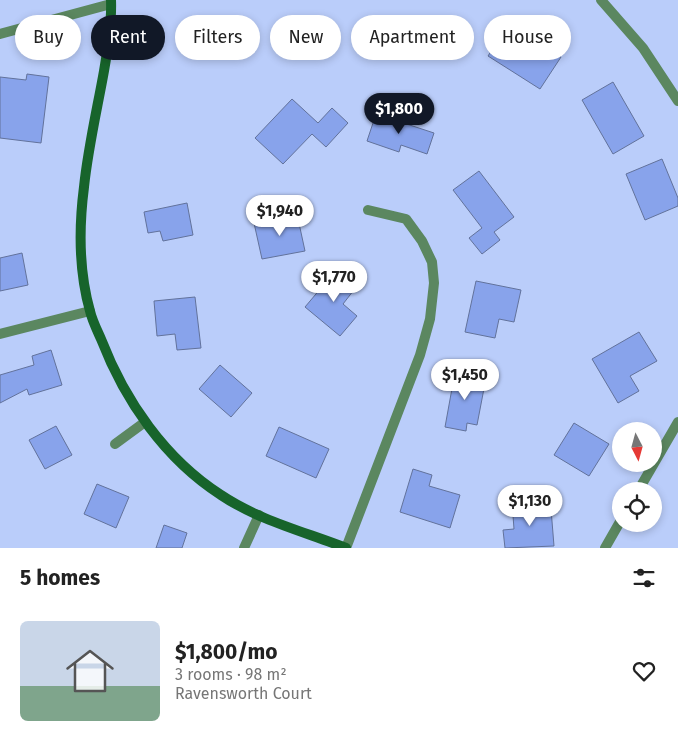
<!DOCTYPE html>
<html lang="en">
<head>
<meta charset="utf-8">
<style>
  :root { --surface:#fff; --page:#f2f2f2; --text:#222; --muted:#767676; --accent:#111827 }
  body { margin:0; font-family:"Fira Sans",sans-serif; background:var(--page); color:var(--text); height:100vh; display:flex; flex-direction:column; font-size:19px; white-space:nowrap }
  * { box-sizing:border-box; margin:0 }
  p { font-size:16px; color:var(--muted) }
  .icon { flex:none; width:28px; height:28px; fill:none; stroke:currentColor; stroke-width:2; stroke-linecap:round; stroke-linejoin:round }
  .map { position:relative; height:548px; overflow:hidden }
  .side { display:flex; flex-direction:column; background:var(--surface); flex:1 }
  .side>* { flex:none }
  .hud { position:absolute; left:15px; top:15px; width:649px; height:45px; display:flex; gap:10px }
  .needle { width:32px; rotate:174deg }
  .buttons { position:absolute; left:612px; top:422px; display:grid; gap:10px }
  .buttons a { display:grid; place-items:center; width:50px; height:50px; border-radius:50%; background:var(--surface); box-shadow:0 2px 8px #0003; font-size:25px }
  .price { position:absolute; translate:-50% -42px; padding:0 11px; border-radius:18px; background:#fff; color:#222; font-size:16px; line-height:32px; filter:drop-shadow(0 1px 2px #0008) }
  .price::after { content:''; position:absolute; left:50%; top:30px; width:15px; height:11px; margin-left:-8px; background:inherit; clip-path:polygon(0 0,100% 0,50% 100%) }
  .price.active { background:var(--accent); color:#fff }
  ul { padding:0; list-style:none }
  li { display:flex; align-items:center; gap:15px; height:125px; padding:0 20px }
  li span { display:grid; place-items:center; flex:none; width:140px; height:100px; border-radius:8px; color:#555 }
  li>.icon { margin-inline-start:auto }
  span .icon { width:60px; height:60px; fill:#fffc; stroke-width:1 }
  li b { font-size:21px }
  h2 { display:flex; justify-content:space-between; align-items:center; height:60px; padding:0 20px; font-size:21px }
  .chip { padding:0 18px; border-radius:22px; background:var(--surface); box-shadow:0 2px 8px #0003; font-size:18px; line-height:45px }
  .chip.active { background:var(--accent); color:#fff }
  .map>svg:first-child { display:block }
  .building { fill:#88a3eb; stroke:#62729b }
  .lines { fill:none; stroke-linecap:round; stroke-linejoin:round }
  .street { stroke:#5b8760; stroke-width:10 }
  .secondary { stroke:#17642b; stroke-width:10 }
</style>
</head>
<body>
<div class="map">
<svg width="678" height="548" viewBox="0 0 678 548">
  <rect width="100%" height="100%" fill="#bacdfa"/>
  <!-- building -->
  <g class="building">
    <polygon points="509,24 561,57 540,89 488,56"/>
    <polygon points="27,74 49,77 41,143 0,138 0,77 26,80"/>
    <polygon points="613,82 644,136 613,154 582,100"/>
    <polygon points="292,99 318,123 332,108 348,123 326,147 312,134 283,164 255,138"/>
    <polygon points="376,114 434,133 427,154 401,145 399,152 367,141"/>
    <polygon points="662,159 678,198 678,206 645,220 626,174"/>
    <polygon points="479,171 514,217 494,232 500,240 482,254 469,238 482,228 453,190"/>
    <polygon points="187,203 193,235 163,241 160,231 148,233 144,212"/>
    <polygon points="297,214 305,251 262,259 254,223"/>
    <polygon points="22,253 28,285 0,291 0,258"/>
    <polygon points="337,269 357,286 343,304 357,316 340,336 305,307"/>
    <polygon points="476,281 521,290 514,322 499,319 495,338 465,332"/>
    <polygon points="195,297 201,348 177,350 175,334 157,336 154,301"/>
    <polygon points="639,332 657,361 630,376 639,391 618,403 592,359"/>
    <polygon points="51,350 62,385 29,395 27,389 0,403 0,375 34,365 32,356"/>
    <polygon points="220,365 252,393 231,417 199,389"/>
    <polygon points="455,372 486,378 477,425 467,423 466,431 445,427"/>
    <polygon points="574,423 609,444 589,476 554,455"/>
    <polygon points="56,426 72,455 45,469 29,440"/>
    <polygon points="279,427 329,449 316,478 266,456"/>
    <polygon points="413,469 432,475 429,486 460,495 450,528 400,512"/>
    <polygon points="97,484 129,497 116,528 84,514"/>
    <polygon points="535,500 535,511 551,509 554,546 505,548 503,530 514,529 512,502"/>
    <polygon points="164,525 187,533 182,548 156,548"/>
  </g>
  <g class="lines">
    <!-- street -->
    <g class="street">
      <polyline points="601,0 643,48 678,101"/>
      <polyline points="0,34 111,4"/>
      <polyline points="0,334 90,311"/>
      <polyline points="115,444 145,422"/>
      <polyline points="638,491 678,422"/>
      <polyline points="244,548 259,515"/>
      <polyline points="346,548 420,355 430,319 434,283 432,262 422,241 406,219 368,210"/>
      <polyline points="605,548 621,520"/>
    </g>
    <!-- secondary -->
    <path class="secondary" d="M 111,0 C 112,23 108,48 104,71 C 97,110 88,148 84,187 C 79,226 79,272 90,311 C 92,320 97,330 101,339 C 125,401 165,459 221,495 C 258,520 305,532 346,548"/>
  </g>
</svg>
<div class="buttons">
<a><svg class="needle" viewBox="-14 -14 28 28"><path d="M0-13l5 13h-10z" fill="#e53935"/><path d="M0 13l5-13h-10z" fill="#767676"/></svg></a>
<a><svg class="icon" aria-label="locate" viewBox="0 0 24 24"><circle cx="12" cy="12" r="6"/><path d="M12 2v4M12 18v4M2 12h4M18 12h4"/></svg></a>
</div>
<b class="price active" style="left:399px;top:135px">$1,800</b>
<b class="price" style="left:280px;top:237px">$1,940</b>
<b class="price" style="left:334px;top:303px">$1,770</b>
<b class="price" style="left:465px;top:401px">$1,450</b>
<b class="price" style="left:530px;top:527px">$1,130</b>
<div class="hud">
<a class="chip">Buy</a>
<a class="chip active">Rent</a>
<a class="chip">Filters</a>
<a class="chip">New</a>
<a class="chip">Apartment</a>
<a class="chip">House</a>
</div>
</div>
<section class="side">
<h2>5 homes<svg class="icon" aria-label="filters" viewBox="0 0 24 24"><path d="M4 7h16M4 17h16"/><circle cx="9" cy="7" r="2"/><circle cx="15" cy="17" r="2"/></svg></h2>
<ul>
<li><span style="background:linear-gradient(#c9d6e8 65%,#7fa58c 0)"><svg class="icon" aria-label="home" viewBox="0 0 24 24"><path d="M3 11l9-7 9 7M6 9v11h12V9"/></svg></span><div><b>$1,800/mo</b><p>3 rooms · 98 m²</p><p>Ravensworth Court</p></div><svg class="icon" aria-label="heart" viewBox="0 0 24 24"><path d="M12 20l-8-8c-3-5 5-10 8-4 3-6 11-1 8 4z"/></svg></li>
</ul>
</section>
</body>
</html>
